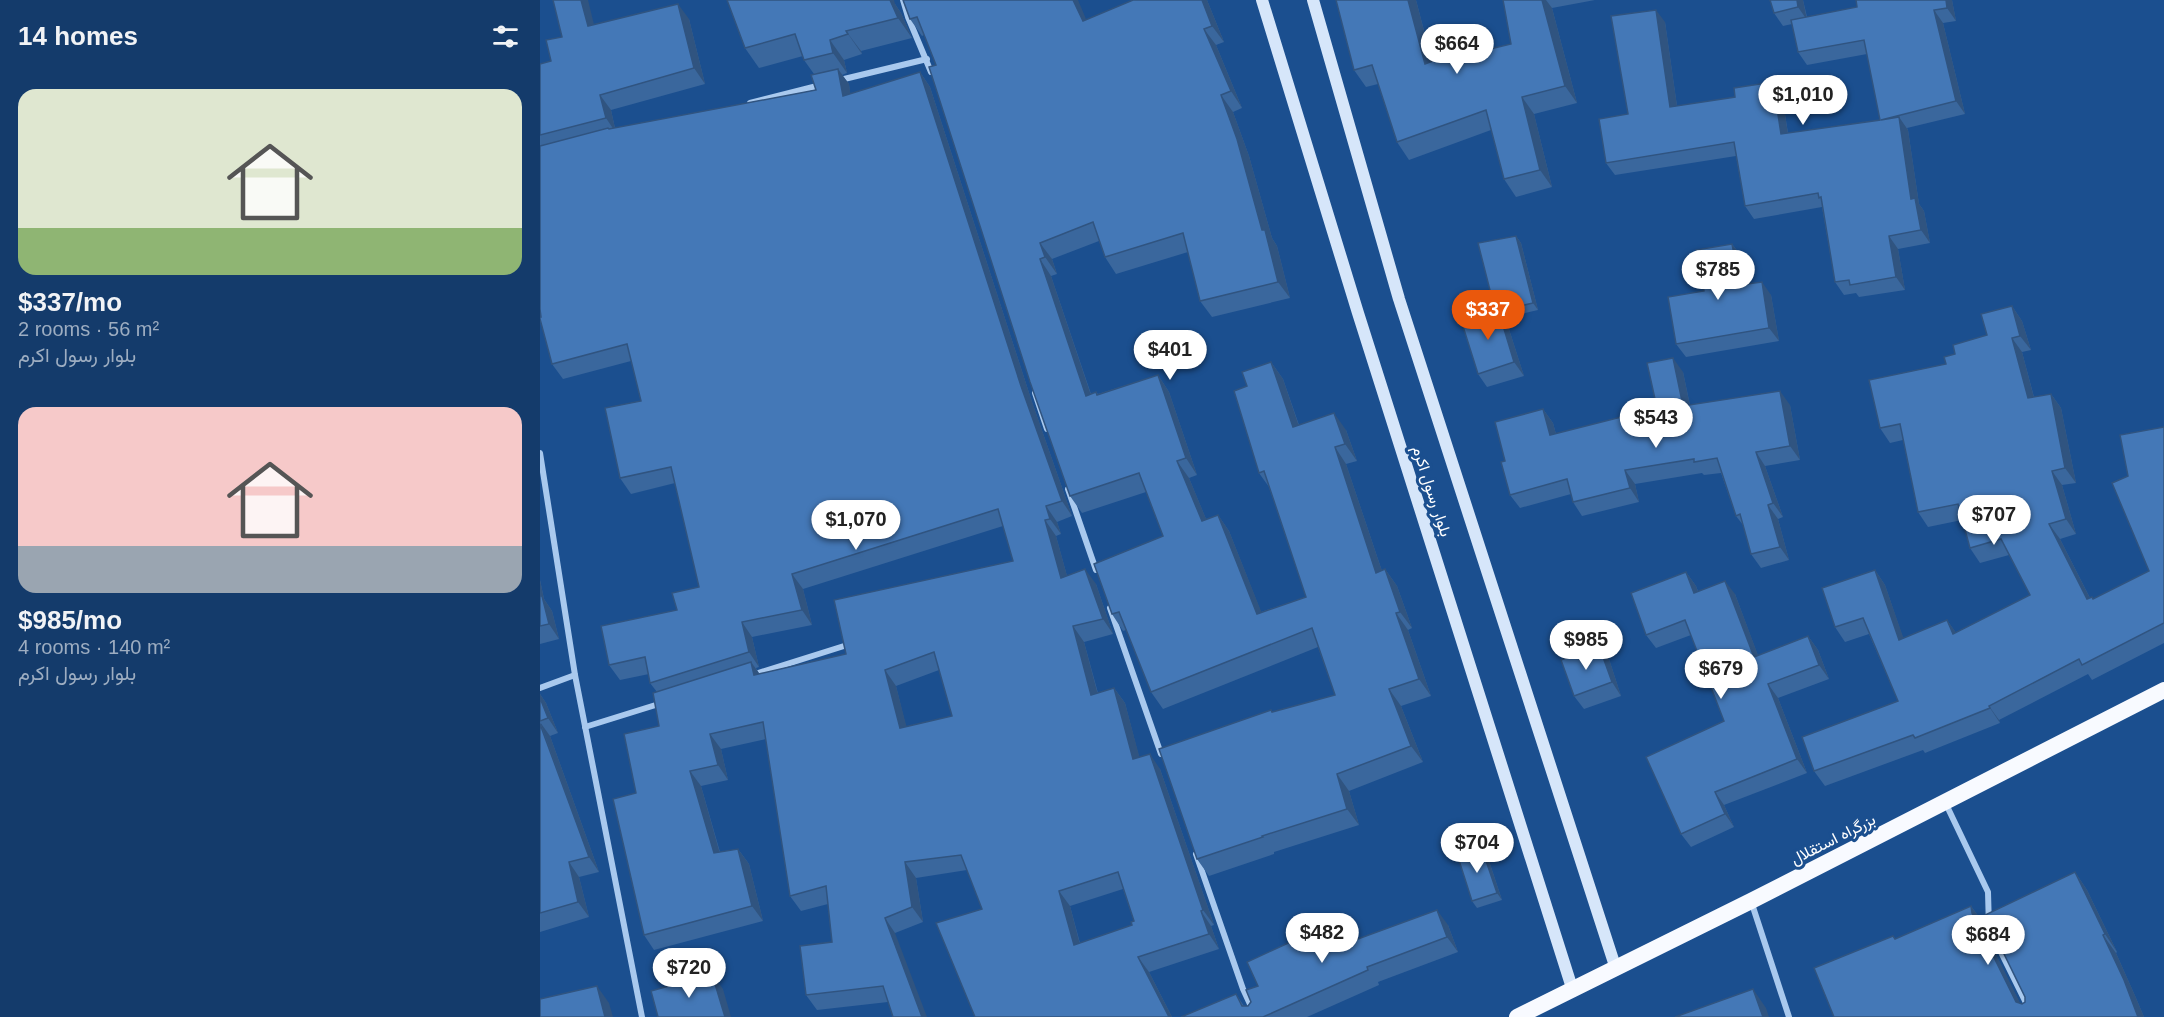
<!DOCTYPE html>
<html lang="en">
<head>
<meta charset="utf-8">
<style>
  :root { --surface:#143b6b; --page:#1d4271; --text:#f1f3f6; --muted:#9dadc1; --accent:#ea580c }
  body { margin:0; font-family:Helvetica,Vazirmatn,sans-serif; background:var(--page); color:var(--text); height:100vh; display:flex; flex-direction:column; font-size:22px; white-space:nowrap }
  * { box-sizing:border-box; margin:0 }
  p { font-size:20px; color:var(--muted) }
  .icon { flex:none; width:33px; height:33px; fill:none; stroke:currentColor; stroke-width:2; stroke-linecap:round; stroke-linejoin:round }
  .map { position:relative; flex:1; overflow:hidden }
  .side { display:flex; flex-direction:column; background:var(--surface); width:540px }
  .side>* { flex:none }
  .price { position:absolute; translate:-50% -51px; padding:0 14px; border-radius:21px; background:#fff; color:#222; font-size:20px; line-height:39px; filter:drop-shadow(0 2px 3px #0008) }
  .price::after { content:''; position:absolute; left:50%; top:36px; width:18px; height:14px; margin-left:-9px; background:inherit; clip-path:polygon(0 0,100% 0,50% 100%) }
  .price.current { background:var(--accent); color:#fff }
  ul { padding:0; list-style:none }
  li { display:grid; align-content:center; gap:12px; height:318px; padding:0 18px }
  li span { display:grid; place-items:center; height:186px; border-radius:18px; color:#555 }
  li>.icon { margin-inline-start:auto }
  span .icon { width:108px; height:108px; fill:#fffc; stroke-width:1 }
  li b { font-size:26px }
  h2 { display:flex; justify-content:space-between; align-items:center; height:72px; padding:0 18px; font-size:26px }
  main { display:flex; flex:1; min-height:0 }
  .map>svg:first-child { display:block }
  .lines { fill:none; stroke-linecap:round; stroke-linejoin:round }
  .minor { stroke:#a9c9ee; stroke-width:6 }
  .secondary { stroke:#d6e6fa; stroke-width:12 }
  .trunk { stroke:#f8faff; stroke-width:16 }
  .wall { fill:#3a679d; fill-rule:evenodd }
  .shaded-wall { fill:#305480 }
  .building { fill:#4478b7; stroke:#305480; stroke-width:1.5; fill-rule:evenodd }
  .labels { text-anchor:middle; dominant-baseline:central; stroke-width:6; stroke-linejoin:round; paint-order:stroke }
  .street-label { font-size:16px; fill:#fff; stroke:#1b4f8f }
</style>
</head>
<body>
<main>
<section class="side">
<h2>14 homes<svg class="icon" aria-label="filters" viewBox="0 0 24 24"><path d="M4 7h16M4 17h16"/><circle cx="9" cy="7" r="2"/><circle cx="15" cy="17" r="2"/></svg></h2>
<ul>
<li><span style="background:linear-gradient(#dfe7d0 75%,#8fb573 0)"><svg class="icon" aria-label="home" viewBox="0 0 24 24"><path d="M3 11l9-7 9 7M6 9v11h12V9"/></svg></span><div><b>$337/mo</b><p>2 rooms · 56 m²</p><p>بلوار رسول اکرم</p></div></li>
<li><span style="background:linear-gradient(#f6c9c9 75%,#9aa5b1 0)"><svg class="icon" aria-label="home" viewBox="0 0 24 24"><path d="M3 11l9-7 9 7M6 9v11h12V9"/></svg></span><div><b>$985/mo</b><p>4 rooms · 140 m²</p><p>بلوار رسول اکرم</p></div></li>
</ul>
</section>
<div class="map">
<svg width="1624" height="1017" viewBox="0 0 1624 1017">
  <rect width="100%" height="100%" fill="#1b4f8f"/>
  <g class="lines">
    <!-- minor -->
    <g class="minor">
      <polyline points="363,0 368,17 391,72"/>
      <polyline points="300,80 387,59"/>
      <polyline points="210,103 281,85"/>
      <polyline points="495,393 507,429"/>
      <polyline points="0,453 35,675 102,1017"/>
      <polyline points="528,489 556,570"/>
      <polyline points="570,608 621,754"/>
      <polyline points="212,675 304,646"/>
      <polyline points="0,688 35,675"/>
      <polyline points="45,727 122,703"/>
      <polyline points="1405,802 1448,892 1449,928 1493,1017"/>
      <polyline points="656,854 703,989 716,1017"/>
      <polyline points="1212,904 1249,1017"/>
    </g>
    <!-- secondary -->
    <g class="secondary">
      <polyline points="722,0 818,313 1033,991"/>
      <polyline points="773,0 859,299 1076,969"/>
    </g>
    <!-- trunk -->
    <polyline class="trunk" points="977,1017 1211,901 1624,690"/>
  </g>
  <!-- wall -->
  <g class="wall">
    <polygon points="363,0 546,20 667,0 684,42 676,45 702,108 693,112 709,156 732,238 737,246 750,298 672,317 660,301 648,252 576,274 565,257 559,241 512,259 517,274 511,276 551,394 556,392 558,394 618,375 629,392 657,475 649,478 666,519 678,515 689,531 721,612 766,597 729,487 719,473 707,386 731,362 743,379 759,425 806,430 817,461 806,464 842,571 845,569 857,586 872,628 868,630 891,696 861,706 883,762 809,791 819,825 734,852 734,854 669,876 657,859 732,712 795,695 778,647 623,709 611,692 586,630 583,631 572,614 623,536 606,492 542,513 530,496 396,65 384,35 382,36 370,19"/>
    <polygon points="796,0 876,0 892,61 923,56 971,44 963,0 1055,0 1012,8 1037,103 994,114 1012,187 976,197 964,179 951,130 869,160 857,142 838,84 826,87 814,70"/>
    <polygon points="1263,0 1267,17 1317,7 1316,0 1412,0 1416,21 1403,23 1425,114 1367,128 1368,130 1379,204 1384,211 1390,243 1358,249 1365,290 1319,297 1316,293 1304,295 1295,282 1282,207 1214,219 1205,206 1196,156 1075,175 1066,163 1088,114 1125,22 1137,106 1242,95 1248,133 1340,120 1327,54 1267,65 1258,52 1252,24 1243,26 1234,13"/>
    <path d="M 355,4 L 361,13 L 372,38 L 321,51 L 322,54 L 304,60 L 307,73 L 302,75 L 309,84 L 310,94 L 380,72 L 390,87 L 492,402 L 532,516 L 517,522 L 521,534 L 516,536 L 527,576 L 556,584 L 573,634 L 544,642 L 558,693 L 574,688 L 585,703 L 599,757 L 620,769 L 674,925 L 671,926 L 679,949 L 609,972 L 632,1017 L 435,1017 L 442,909 L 427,870 L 376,878 L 383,922 L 355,933 L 348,1002 L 277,1010 L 266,995 L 292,942 L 288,904 L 261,911 L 250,896 L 226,739 L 181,749 L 188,780 L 161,786 L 180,852 L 198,849 L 209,864 L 223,921 L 114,950 L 104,935 L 96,793 L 119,726 L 117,692 L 110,683 L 109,674 L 80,680 L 69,665 L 137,610 L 159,587 L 135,483 L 91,494 L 80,478 L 101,401 L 91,361 L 23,379 L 12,364 L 0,309 L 0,64 L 11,61 L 22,37 L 54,24 L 149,19 L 165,84 L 71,110 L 75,128 L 276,90 L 274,74 L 264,60 L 263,56 L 219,68 L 205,48 ZM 463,526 L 473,561 L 306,654 L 219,674 L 216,668 L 219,667 L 212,637 L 272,625 L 263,589 ZM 399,670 L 412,716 L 366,727 L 356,686 ZM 583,889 L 594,921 L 592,925 L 540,943 L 530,906 Z"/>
    <polygon points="976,236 981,243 998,310 964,318 967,323 984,376 947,387 938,374"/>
    <polygon points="1192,244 1202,257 1207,284 1231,295 1239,341 1146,357 1136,344 1164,291"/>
    <polygon points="1472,306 1482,321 1491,350 1482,352 1494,397 1511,394 1521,408 1536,483 1522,485 1536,534 1520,539 1550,598 1553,599 1609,571 1588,476 1624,427 1624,643 1552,680 1548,674 1459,720 1460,723 1385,753 1383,750 1285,786 1274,771 1358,701 1329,634 1305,642 1295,627 1335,570 1345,585 1363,638 1407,620 1416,633 1490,595 1469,555 1440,563 1430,548 1422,520 1388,527 1378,512 1363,440 1350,443 1340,428 1406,364 1415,354 1447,335"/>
    <polygon points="1143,372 1150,405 1250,405 1260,460 1225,466 1243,517 1238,519 1249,560 1221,568 1211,554 1203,525 1196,516 1181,473 1164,475 1162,473 1095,484 1099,502 1042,516 1033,502 1031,494 980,508 970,495 965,461 1003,409 1013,423 1016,434 1117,408"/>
    <polygon points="1146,572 1156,586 1158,591 1195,594 1218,656 1268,636 1278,650 1289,679 1238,698 1267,773 1184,805 1194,827 1151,847 1141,834 1184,721 1151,635 1116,648 1106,635"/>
    <polygon points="0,580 4,599 12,611 19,639 0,644"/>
    <polygon points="1069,659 1081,696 1044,709 1034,696"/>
    <polygon points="0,694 6,703 18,733 10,736 59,872 39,877 49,917 0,932"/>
    <polygon points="941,846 946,852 962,900 937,908 932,901"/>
    <polygon points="1535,872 1547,890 1577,952 1576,953 1596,998 1604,1017 1294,1017 1353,936 1356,939 1431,906 1444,924 1444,930 1480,1004 1482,1004 1485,1002"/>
    <polygon points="805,917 815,932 818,939 908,925 918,952 838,982 839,985 767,1017 641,1017 696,994 704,1006 708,1006 718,986"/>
  </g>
  <!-- shaded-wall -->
  <g class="shaded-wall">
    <polygon points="41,0 48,0 58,41 48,26"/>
    <polygon points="347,0 354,0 355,4 361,13 372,38 358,18"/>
    <polygon points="533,0 538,0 554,38 543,21"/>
    <polygon points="662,0 667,0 684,42 672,26"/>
    <polygon points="868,0 876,0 897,81 885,64"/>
    <polygon points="1002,0 1006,0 1012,8 1037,103 1025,86"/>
    <polygon points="1257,0 1263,0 1267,20 1258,7"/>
    <polygon points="1406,0 1412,0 1416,21 1407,8"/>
    <polygon points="138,4 149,19 165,84 154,68"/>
    <polygon points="1116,10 1125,22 1139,120 1130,107"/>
    <polygon points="1394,10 1403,23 1425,114 1416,101"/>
    <polygon points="664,29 676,45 702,108 691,91"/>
    <polygon points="306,31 321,51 322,54 308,34"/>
    <polygon points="290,40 304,60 307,73 293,53"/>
    <polygon points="298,69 309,84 313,111 303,96"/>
    <polygon points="380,72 390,87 492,402 532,516 522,501 481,386"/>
    <polygon points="1233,82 1242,95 1250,147 1241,134"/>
    <polygon points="60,95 71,110 76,133 66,118"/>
    <polygon points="681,95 693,112 709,156 732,238 737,246 750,298 738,282"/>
    <polygon points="982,97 994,114 1012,187 1000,170"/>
    <polygon points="1359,117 1368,130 1379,204 1384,211 1390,243 1381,230 1371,199"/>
    <polygon points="976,236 981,243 998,310 993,303"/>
    <polygon points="1349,236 1358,249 1365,290 1356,277"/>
    <polygon points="500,243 512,259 517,274 505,257"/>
    <polygon points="1192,244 1202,257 1209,299 1200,285"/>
    <polygon points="500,259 511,276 557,413 546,396"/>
    <polygon points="1222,282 1231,295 1239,341 1229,328"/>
    <polygon points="1472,306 1482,321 1491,350 1480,336"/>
    <polygon points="958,309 967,323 984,376 974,362"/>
    <polygon points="1472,338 1482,352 1498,413 1488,398"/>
    <polygon points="1133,358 1143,372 1153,420 1143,406"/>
    <polygon points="731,362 743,379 765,444 753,427"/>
    <polygon points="618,375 629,392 657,475 646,458"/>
    <polygon points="1240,391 1250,405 1260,460 1250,446"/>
    <polygon points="1511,394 1521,408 1536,483 1525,468"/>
    <polygon points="1003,409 1013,423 1020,449 1010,435"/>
    <polygon points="794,413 806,430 817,461 805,444"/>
    <polygon points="795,447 806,464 848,589 836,573"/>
    <polygon points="1216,452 1225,466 1243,517 1233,503"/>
    <polygon points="637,461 649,478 674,538 662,521"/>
    <polygon points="1085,470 1095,484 1099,502 1090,488"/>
    <polygon points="1512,471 1522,485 1536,534 1526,519"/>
    <polygon points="1228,505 1238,519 1249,560 1240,547"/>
    <polygon points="506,506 517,522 521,534 510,519"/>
    <polygon points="678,515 689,531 729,631 717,614"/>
    <polygon points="505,520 516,536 532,594 521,578"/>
    <polygon points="1509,524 1520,539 1558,614 1547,599"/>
    <polygon points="545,569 556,584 573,634 563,619"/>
    <polygon points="845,569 857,586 872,628 860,612"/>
    <polygon points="1335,570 1345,585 1369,654 1359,640"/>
    <polygon points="1146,572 1156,586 1163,606 1154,593"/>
    <polygon points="252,574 263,589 272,625 262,610"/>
    <polygon points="0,580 4,599 12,611 19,639 9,624 0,602"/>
    <polygon points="1185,581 1195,594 1224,671 1214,657"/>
    <polygon points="856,613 868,630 891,696 879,679"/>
    <polygon points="1407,620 1417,634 1413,634"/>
    <polygon points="202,622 212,637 219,667 209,652"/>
    <polygon points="533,626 544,642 562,710 551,695"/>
    <polygon points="1268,636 1278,650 1289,679 1279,665"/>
    <polygon points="1059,646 1069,659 1081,696 1072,682"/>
    <polygon points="211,662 222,677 214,675"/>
    <polygon points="345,670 356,686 371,744 360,728"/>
    <polygon points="1228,684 1238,698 1267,773 1257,759"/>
    <polygon points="574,688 585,703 604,774 593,759"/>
    <polygon points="849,689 861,706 883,762 871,746"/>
    <polygon points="0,694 6,703 18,733 8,718 0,698"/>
    <polygon points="1449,706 1459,720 1460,723 1450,708"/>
    <polygon points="0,722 10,736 59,872 49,857"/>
    <polygon points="170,734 181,749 188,780 178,765"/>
    <polygon points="610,754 620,769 674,925 663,910"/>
    <polygon points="150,771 161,786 184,868 174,853"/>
    <polygon points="797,774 809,791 819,825 807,809"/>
    <polygon points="1175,792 1184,805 1194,827 1185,814"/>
    <polygon points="941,846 946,852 962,900 957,893"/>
    <polygon points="198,849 209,864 223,921 212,906"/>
    <polygon points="29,862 39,877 49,917 38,902"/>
    <polygon points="365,862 376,878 383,922 372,907"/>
    <polygon points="1535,872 1547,890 1577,952 1565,934"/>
    <polygon points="519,891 530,906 544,960 534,945"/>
    <polygon points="1431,906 1444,924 1444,930 1487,1017 1476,1002 1432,913"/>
    <polygon points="897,910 908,925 918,952 907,937"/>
    <polygon points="661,911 671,926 679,949 669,934"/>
    <polygon points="805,917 815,932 826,955 815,940"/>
    <polygon points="345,918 355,933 387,1017 382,1017"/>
    <polygon points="1563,935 1576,953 1596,998 1604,1017 1598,1017"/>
    <polygon points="598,957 609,972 632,1017 629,1017"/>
    <polygon points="172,974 183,989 191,1017 185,1017"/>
    <polygon points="57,986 69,1003 73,1017 65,1017"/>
    <polygon points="1213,989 1226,1008 1229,1017 1223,1017"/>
  </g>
  <!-- building -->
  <g class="building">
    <polygon points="13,0 41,0 48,26 138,4 154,68 60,95 66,118 0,135 0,64 11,61 6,40 22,37"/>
    <polygon points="187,0 350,0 358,18 306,31 308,34 290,40 293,53 264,60 255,34 205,48"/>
    <polygon points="363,0 533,0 543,21 593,0 662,0 672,26 664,29 691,91 681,95 697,139 722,230 725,230 738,282 660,301 643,233 565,257 553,222 500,243 505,257 500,259 546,396 556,392 557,395 618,375 646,458 637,461 662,521 678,515 717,614 766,597 724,471 719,473 694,391 707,386 702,372 731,362 753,427 794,413 805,444 795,447 836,573 845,569 860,612 856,613 879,679 849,689 871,746 797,774 807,809 722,836 723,837 657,859 619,749 731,710 732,712 795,695 772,628 611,692 579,612 572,614 554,564 623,536 599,473 530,496 490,382 389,67 396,65 377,17 370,19"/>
    <polygon points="796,0 868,0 885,64 919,51 921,56 971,44 963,0 1002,0 1025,86 982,97 1000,170 964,179 946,110 857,142 832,65 814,70"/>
    <polygon points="1230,0 1257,0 1258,7 1234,13"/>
    <polygon points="1316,0 1406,0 1407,8 1394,10 1416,101 1341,120 1359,117 1371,199 1375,198 1381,230 1349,236 1356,277 1310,285 1309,280 1295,282 1281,197 1279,198 1278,193 1205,206 1194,142 1066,163 1059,119 1088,114 1071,16 1116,10 1130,107 1195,97 1194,88 1233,82 1241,134 1340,120 1324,40 1258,52 1251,20 1317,7"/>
    <path d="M 298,69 L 303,96 L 380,72 L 481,386 L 522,501 L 506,506 L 510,519 L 505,520 L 521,578 L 545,569 L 563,619 L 533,626 L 551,695 L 574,688 L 593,759 L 610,754 L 663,910 L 661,911 L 669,934 L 598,957 L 629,1017 L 435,1017 L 396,923 L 442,909 L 421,855 L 365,862 L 372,907 L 345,918 L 382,1017 L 353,1017 L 343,986 L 266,995 L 260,946 L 292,942 L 286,886 L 250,896 L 223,722 L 170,734 L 178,765 L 150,771 L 174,853 L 198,849 L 212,906 L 104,935 L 73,799 L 96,793 L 84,734 L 119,726 L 113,693 L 211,662 L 214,675 L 306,654 L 294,600 L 473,561 L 458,509 L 252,574 L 262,610 L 202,622 L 209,652 L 110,683 L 105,657 L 69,665 L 61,626 L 137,610 L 132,593 L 159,587 L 131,467 L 80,478 L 65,408 L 101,401 L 87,344 L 12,364 L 0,319 L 0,317 L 1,317 L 0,309 L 0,146 L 68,128 L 69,129 L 276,90 L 271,75 ZM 394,652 L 412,716 L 360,728 L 345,670 ZM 578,872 L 594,921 L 591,922 L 592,925 L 534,945 L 519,891 Z"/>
    <polygon points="976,236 993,303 959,311 958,309 955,310 938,243"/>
    <polygon points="1192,244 1200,285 1222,282 1229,328 1136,344 1128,297 1164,291 1156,250"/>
    <polygon points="1472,306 1480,336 1472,338 1488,398 1511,394 1525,468 1512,471 1526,519 1509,524 1547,599 1552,597 1553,599 1609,571 1572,483 1588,476 1580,435 1624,427 1624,623 1542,665 1539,659 1449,706 1450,708 1375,738 1373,735 1274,771 1262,737 1358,701 1323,618 1295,627 1282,588 1335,570 1359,640 1407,620 1413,634 1490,595 1461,539 1430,548 1418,504 1378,512 1360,424 1340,428 1329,380 1406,364 1404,357 1415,354 1413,345 1447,335 1441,314"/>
    <polygon points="958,309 974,362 938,374 921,320"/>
    <polygon points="1133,358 1143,406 1240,391 1250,446 1216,452 1233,503 1228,505 1240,547 1211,554 1200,514 1196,516 1177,458 1154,462 1154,459 1085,470 1090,488 1033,502 1027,479 970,495 961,462 965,461 955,422 1003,409 1010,435 1117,408 1107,363"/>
    <polygon points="1146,572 1154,593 1185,581 1214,657 1268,636 1279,665 1228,684 1257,759 1175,792 1185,814 1141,834 1106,757 1184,721 1145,620 1106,635 1091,593"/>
    <polygon points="0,596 2,596 9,624 0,626"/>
    <polygon points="1059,646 1072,682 1034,696 1021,660"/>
    <polygon points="0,698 8,718 0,721"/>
    <polygon points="0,724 49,857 29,862 38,902 0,913"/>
    <polygon points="941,846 957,893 932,901 917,854"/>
    <polygon points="1535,872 1565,934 1563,935 1584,980 1598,1017 1294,1017 1274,968 1353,936 1355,939 1431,906 1432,913 1476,1002 1482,1004 1485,1002 1485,997 1445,915"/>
    <polygon points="897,910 907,937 827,967 828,970 723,1017 641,1017 696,994 702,1006 708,1006 711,1002 706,990 718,986 707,962 805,917 815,940"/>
    <polygon points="172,974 185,1017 118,1017 111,991"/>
    <polygon points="57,986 65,1017 0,1017 0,999"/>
    <polygon points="1213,989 1223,1017 1135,1017"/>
  </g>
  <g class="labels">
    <!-- street labels -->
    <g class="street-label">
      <text transform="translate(892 491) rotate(72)">بلوار رسول اکرم</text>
      <text transform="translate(1293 839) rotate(-27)">بزرگراه استقلال</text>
    </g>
  </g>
</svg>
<b class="price" style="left:917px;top:75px">$664</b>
<b class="price" style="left:1263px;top:126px">$1,010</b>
<b class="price" style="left:1178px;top:301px">$785</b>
<b class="price current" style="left:948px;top:341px">$337</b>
<b class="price" style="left:630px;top:381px">$401</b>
<b class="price" style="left:1116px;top:449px">$543</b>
<b class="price" style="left:1454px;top:546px">$707</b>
<b class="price" style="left:316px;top:551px">$1,070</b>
<b class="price" style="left:1046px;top:671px">$985</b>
<b class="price" style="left:1181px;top:700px">$679</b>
<b class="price" style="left:937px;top:874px">$704</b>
<b class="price" style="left:782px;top:964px">$482</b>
<b class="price" style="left:1448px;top:966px">$684</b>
<b class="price" style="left:149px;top:999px">$720</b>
</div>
</main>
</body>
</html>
